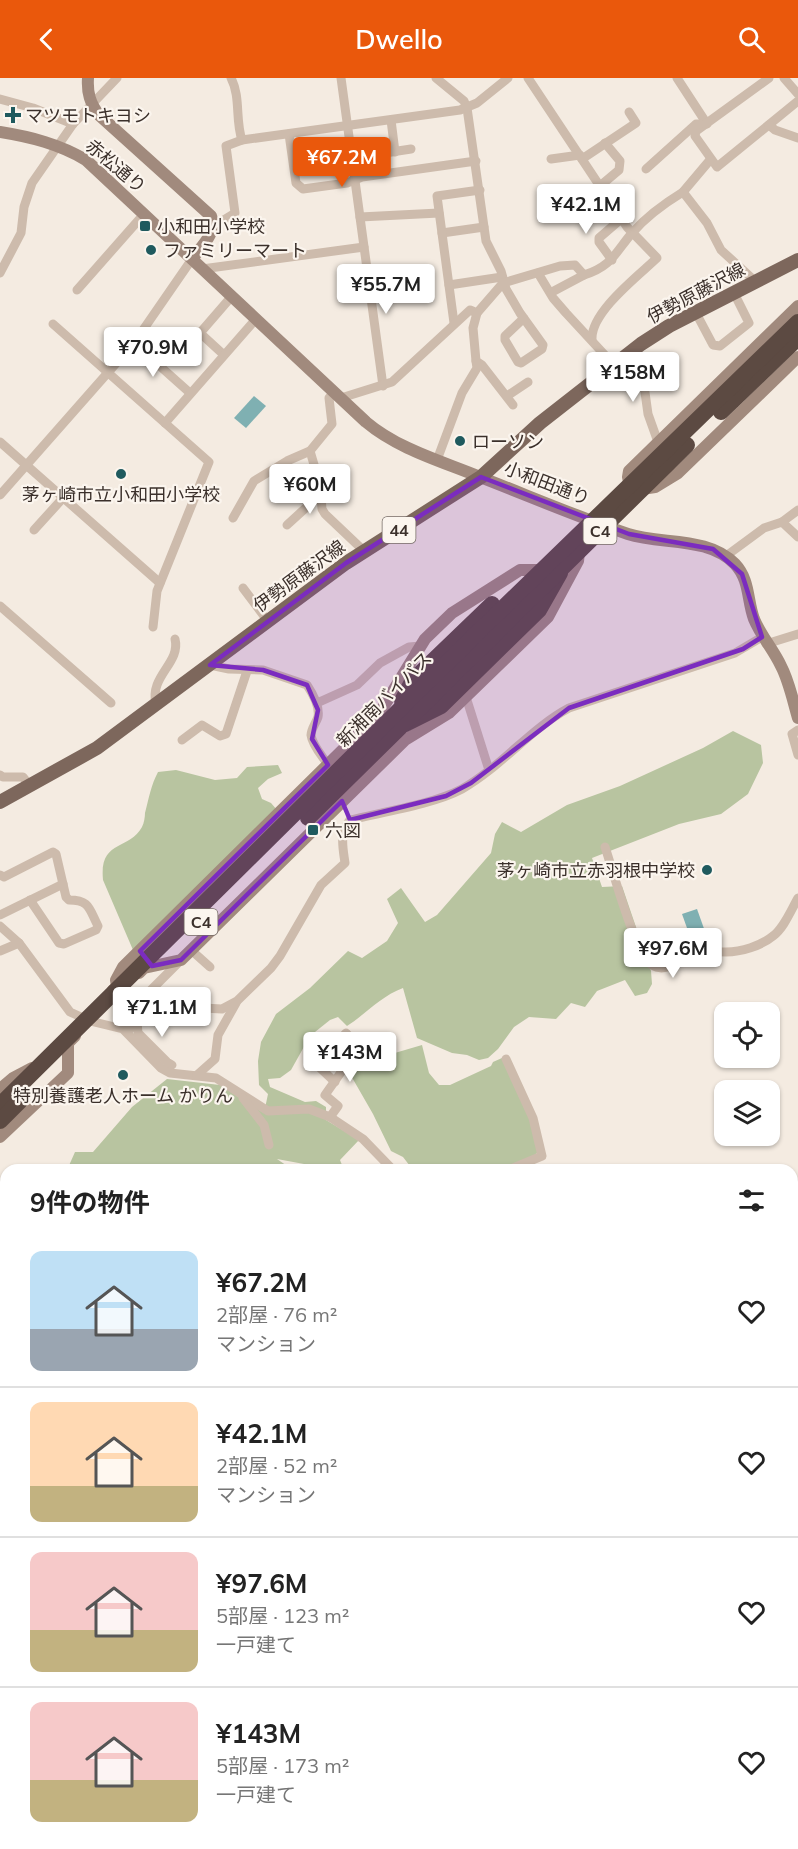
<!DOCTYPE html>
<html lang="ja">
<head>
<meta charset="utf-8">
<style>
  :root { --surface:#fff; --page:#f2f2f2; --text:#222; --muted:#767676; --line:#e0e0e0; --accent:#ea580c }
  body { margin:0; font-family:Mulish,"Noto Sans JP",sans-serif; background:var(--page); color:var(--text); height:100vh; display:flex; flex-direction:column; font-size:22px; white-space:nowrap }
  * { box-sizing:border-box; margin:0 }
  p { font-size:20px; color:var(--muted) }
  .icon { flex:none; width:33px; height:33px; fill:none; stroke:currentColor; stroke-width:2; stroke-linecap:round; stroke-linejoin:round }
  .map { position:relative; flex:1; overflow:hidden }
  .drawer { position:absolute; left:0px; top:1086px; width:798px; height:686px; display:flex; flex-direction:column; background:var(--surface); border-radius:18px 18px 0 0; box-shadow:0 2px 4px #0004 }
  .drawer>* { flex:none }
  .controls { position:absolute; left:714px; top:924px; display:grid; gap:12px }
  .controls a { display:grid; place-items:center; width:66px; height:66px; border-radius:12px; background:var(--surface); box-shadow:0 2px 4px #0004; font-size:30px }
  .price { position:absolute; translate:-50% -51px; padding:0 14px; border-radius:6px; background:#fff; color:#222; font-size:20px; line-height:39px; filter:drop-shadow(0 2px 3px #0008) }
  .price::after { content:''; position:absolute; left:50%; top:36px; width:18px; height:14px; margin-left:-9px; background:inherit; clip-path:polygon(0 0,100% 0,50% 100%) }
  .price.selected { background:var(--accent); color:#fff }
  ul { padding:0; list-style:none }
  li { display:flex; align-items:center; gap:18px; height:150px; padding:0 30px }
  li+li { border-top:2px solid var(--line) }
  li span { display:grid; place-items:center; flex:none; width:168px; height:120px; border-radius:12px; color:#555 }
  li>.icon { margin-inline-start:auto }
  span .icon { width:72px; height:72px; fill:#fffc; stroke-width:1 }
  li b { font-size:26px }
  h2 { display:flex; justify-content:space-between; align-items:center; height:72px; padding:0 30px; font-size:26px }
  header { display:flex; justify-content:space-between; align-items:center; height:78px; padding:0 30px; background:var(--accent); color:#fff; font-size:27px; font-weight:600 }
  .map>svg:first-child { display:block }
  .green { fill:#b8c4a0 }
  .water { fill:#7fb0b2 }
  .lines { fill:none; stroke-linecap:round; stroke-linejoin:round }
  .secondary-tunnel { stroke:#cfc6bd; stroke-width:12; stroke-dasharray:12 6; stroke-linecap:butt }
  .street { stroke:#cdbbac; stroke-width:9 }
  .secondary { stroke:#a18a7d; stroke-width:12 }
  .primary { stroke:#7d675c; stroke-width:14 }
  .highway { stroke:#5c4a42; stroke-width:16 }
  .highway-bridge { stroke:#5c4a42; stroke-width:16 }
  .marked { fill:#7b2cbf; fill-opacity:0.2; stroke:#7b2cbf; stroke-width:4.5; stroke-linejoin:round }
  .poi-dot { fill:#1f5a5e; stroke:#fbf5ee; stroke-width:2 }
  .labels { text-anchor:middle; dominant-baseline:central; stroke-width:4.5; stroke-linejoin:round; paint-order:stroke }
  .shield { fill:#fbf5ee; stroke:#756b66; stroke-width:1.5 }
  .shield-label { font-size:16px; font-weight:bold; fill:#3b302b }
  .poi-label { font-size:18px; fill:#3b302b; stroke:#fbf5ee; text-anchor:start }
  .street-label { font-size:18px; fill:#3b302b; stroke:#fbf5ee }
</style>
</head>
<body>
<header><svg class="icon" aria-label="back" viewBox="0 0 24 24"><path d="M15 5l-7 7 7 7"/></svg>Dwello<svg class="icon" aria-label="search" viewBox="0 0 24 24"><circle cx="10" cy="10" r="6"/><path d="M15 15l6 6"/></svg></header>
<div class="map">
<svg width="798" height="1771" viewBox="0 0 798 1771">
  <rect width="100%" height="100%" fill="#f4ebe1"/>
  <!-- green -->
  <g class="green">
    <path d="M 733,653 L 761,667 L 763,685 L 748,716 L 721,736 L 679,746 L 592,780 L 602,809 L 622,808 L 651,893 L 652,906 L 647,915 L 635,918 L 625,902 L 597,913 L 585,929 L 571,925 L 556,941 L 529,939 L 514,949 L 498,971 L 488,980 L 479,982 L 467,977 L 452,975 L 417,960 L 403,910 C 381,918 366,936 347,948 L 338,939 L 330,942 L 310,958 L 291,992 L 280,1000 L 268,1001 L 270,1009 L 305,1024 L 316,1023 L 326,1029 L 326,1042 L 359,1062 L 340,1082 L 344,1092 L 310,1092 L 304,1086 L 277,1081 L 293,1092 L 67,1092 L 75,1074 L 93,1074 L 132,1029 L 167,1001 L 220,1007 L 264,1035 L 268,1016 L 259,1007 L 258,983 L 261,964 L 276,936 L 310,910 L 348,873 L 362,880 L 387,863 L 398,845 L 387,821 L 401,810 L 425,844 L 437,837 L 491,775 L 495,756 L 502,744 L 521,754 L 567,727 L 620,708 L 703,670 Z"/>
    <path d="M 278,687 L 282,695 L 268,701 L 258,710 L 262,721 L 271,725 L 277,732 L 133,872 L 103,802 C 99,761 129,773 142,749 C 144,745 145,739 145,735 C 149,720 151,707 158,694 L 176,692 L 215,702 L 237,700 L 247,689 Z"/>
    <polygon points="422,967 429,995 439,1007 450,1007 491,988 493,984 502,980 531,1042 538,1074 533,1079 499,1092 413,1092 403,1079 391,1073 373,1036 350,996 371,982"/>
    <polygon points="6,1166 6,1766 226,1766 230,1771 0,1771 0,1175"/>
    <polygon points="798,1281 798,1771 770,1771 766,1766 792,1766 792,1282"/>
  </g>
  <!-- water -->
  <g class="water">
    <polygon points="254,318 266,328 246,350 234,340"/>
    <polygon points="697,831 707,859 692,864 682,836"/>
  </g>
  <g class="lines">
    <!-- secondary-tunnel -->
    <g class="secondary-tunnel">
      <polyline points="0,1415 6,1417"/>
      <polyline points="0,1443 6,1446"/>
    </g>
    <!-- street -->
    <g class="street">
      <path d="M 231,0 C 241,19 235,42 242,62"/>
      <polyline points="341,0 383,308"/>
      <polyline points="436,0 464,23 467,30 486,163 501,193 506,211 520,235 543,267 542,271 521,285 518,284 505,262 505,258 524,240"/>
      <path d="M 528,0 L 627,149 L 657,180 C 638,198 591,234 592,261"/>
      <polyline points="677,0 707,46"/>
      <polyline points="769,0 696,53 695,58 717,89 798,23"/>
      <polyline points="784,0 798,16"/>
      <polyline points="0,21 33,30 73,46"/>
      <polyline points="391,42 395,74"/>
      <polyline points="769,47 775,52 798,60"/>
      <polyline points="289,56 296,105 303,111 347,105 362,99 476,83"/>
      <polyline points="352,80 411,71"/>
      <polyline points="551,81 580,77"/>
      <polyline points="582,81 636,45 629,34"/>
      <polyline points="646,91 696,46 699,46"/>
      <polyline points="600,108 619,92 620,83 605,65"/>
      <polyline points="683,114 710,82"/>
      <polyline points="545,122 604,115"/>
      <polyline points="360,139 439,135"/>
      <polyline points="214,148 235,135 226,68 242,62 460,32 477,25 508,0"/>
      <polyline points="442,155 484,149"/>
      <polyline points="612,182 599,164 599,160 621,141"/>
      <polyline points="202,191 364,169"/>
      <polyline points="0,195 21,155 24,129 32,105 73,46 117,0"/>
      <polyline points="538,195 553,220 566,235 614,287"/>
      <polyline points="449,207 502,199"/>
      <polyline points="77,212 144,136"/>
      <polyline points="552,214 584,197"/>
      <polyline points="477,235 473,250 476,283 482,287 513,327"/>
      <polyline points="696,235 713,267 720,268 749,245 734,215"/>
      <polyline points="454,245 437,118 480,112"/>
      <polyline points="53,246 209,384 157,513 153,549"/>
      <polyline points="134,265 190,315"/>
      <polyline points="224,277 200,255 232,218"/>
      <polyline points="626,277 643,300 648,336 658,364"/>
      <polyline points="507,318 528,304"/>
      <path d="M 341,320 L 392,304 L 470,232 L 477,235 L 503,205 L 560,188 L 575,187 L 584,197 C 612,188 615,175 632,155 C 646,139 665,125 683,114 L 707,145 L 721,172 L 756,204"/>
      <polyline points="165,345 256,241"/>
      <polyline points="0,364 160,505"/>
      <polyline points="310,373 320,407 322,431 325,436 364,473"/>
      <polyline points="437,382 462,315 477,290 476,283"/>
      <polyline points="0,417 134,265 192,181"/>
      <polyline points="233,440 254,403 287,383 310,373 332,346 329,320 334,314"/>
      <polyline points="782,444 798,432"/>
      <polyline points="287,447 321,416"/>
      <polyline points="34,452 63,420"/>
      <polyline points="726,478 764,450 782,444 798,459"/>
      <polyline points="243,510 267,542"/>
      <polyline points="0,528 111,625"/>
      <polyline points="766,566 798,556"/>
      <path d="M 210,587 L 229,591 L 263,592 L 307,607 C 313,616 320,628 318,639 C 316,645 311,651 311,657 C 312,667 323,679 328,687"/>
      <polyline points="466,619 489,692"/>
      <polyline points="317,625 357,607 380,585 409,569 421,568"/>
      <path d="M 156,626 C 149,598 181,585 175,561"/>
      <polyline points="798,652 792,656 798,677"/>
      <polyline points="182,662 202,647 220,658 226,656 247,593"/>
      <polyline points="0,697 3,699 23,699 30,708"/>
      <path d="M 605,769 C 613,792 635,876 652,887 C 667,897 685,878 699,875 C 707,873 717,874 726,874 C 741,874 761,868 773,858 C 784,850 791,832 798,820"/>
      <path d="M 0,797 L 4,799 L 53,774 L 56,776 L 66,819 L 69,822 C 90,822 89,831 98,848 L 96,852 L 64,866 L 59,865 L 30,822"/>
      <polyline points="0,837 63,806"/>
      <polyline points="0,848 19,865 70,934 90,943 123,951 161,990 170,995 216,1000 268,1033 309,1031 330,1039 363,1061 393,1092"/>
      <polyline points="191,872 210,889"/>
      <polyline points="0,873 19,865"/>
      <polyline points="148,933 145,918 181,882"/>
      <polyline points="137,944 138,955 167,984 172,987"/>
      <path d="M 127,954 L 148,933 L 155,929 L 165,928 L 222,931 L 237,923 L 271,890 L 280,878 L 321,807 L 345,785 C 343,770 339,755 350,742 C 383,734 434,726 462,711 C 501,689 531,650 569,630 L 735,575 L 762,559"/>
      <polyline points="506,981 533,1040 542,1078 508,1092"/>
      <polyline points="197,997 215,981 218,957 236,925"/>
      <polyline points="335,1004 317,987 346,955 351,961 357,981"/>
      <polyline points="243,1020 264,1047 269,1067"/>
      <polyline points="330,1039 338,1028 325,1017 344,990 357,981 388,971"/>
      <polyline points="792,1276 798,1275"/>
      <polyline points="297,1766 319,1771"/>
      <polyline points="345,1771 352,1766"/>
      <polyline points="403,1771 409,1766"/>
      <polyline points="460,1771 466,1766"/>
      <polyline points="517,1771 523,1766"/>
    </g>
    <!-- secondary -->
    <g class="secondary">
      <path d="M 88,0 C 87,15 90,25 99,37 L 211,138 C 218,154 201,169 192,181"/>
      <path d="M 0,54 C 31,59 59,66 86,82 L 366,344 C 398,371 441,383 480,399 C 529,418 578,439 628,456 C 662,467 708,458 735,486 C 750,502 747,522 754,541 C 761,558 773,571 781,588 C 789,603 793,623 798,640"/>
      <polyline points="642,411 655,409 678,395 798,279"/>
      <polyline points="631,413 628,399 629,393 798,228"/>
      <polyline points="139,895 144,890 181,882 405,662 449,635 548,539 578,483 579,474"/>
      <polyline points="113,912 117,909 116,902 123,889 379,636 425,561 452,535 520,492 546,492"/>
      <polyline points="0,1011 13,1000 32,990"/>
      <polyline points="0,1059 68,995 68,965 75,958"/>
      <polyline points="255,1766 255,1771"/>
      <polyline points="561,1766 573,1771"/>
      <polyline points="731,1766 738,1771"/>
      <polyline points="749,1766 754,1771"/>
    </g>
    <!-- primary -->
    <polyline class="primary" points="0,724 97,670 346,485 481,399 540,345 641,266 669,248 798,182"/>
    <!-- highway -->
    <polyline class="highway" points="405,646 441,628 539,532 560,495"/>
    <!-- highway-bridge -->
    <g class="highway-bridge">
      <polyline points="721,334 798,260"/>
      <polyline points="402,623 413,602 492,526"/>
      <polyline points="308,740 687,367"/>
      <polyline points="0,1027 470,562 798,244"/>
      <polyline points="0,1043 20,1023"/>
    </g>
  </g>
  <!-- marked area -->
  <path class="marked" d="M 481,399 L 629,456 L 713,471 L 742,496 L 762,559 L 743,571 L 569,630 L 471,705 L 446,718 L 350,742 L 342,723 L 181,882 L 152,888 L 140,873 L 328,687 L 312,661 L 318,632 L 307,607 L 263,592 L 210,587 L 346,485 Z"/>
  <!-- markers -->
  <g class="poi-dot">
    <path d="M10 28h6v6h6v6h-6v6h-6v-6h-6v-6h6z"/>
    <rect x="139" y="142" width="12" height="12" rx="3"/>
    <circle cx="151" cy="172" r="6"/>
    <circle cx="460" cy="363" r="6"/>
    <circle cx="121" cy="396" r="6"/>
    <rect x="307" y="746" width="12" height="12" rx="3"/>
    <circle cx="707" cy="792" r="6"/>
    <circle cx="123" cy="997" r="6"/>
  </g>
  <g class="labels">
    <!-- shield labels -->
    <g class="shield">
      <rect x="382.5" y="439" width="33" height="26" rx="4.5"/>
      <rect x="583.5" y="440" width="33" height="26" rx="4.5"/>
      <rect x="184.5" y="831" width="33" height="26" rx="4.5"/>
    </g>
    <g class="shield-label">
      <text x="399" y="452">44</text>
      <text x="600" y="453">C4</text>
      <text x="201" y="844">C4</text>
    </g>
    <!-- poi labels -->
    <g class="poi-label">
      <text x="25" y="37">マツモトキヨシ</text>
      <text x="157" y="148">小和田小学校</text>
      <text x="163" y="172">ファミリーマート</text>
      <text x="472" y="363">ローソン</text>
      <text x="121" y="416" text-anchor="middle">茅ヶ崎市立小和田小学校</text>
      <text x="325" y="752">六図</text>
      <text x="695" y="792" text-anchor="end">茅ヶ崎市立赤羽根中学校</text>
      <text x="123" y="1017" text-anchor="middle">特別養護老人ホーム かりん</text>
    </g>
    <!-- street labels -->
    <g class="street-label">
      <text transform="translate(116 88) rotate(40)">赤松通り</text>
      <text transform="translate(696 215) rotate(-28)">伊勢原藤沢線</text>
      <text transform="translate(547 405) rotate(21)">小和田通り</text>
      <text transform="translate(299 498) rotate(-36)">伊勢原藤沢線</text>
      <text transform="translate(384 621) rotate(-45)">新湘南バイパス</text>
    </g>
  </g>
</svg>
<div class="controls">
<a><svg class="icon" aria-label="locate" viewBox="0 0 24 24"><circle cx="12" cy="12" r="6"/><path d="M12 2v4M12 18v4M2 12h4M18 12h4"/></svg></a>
<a><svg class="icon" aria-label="layers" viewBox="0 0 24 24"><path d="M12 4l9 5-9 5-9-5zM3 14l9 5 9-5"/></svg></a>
</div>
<b class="price selected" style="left:342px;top:110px">¥67.2M</b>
<b class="price" style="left:586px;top:157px">¥42.1M</b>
<b class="price" style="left:386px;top:237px">¥55.7M</b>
<b class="price" style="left:153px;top:300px">¥70.9M</b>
<b class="price" style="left:633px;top:325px">¥158M</b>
<b class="price" style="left:310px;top:437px">¥60M</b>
<b class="price" style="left:673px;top:901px">¥97.6M</b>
<b class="price" style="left:162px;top:960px">¥71.1M</b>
<b class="price" style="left:350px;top:1005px">¥143M</b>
<section class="drawer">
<h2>9件の物件<svg class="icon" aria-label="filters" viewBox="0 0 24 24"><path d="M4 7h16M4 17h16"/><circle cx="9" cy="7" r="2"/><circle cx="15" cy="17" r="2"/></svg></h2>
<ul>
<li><span style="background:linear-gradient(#bfe0f5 65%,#9aa5b1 0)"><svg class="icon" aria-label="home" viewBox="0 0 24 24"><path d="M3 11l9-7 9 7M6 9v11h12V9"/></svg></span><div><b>¥67.2M</b><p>2部屋 · 76 m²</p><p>マンション</p></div><svg class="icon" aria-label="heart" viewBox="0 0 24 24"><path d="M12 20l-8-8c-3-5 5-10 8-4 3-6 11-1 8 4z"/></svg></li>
<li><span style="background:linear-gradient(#ffd9b3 70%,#c2b280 0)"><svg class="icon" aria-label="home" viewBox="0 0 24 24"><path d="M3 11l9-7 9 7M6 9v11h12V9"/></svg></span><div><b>¥42.1M</b><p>2部屋 · 52 m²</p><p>マンション</p></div><svg class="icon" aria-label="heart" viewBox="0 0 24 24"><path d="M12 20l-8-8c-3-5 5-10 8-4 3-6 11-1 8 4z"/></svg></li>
<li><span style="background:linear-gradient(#f6c9c9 65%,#c2b280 0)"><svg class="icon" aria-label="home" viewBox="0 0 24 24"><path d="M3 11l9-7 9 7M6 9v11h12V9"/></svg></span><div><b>¥97.6M</b><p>5部屋 · 123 m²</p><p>一戸建て</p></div><svg class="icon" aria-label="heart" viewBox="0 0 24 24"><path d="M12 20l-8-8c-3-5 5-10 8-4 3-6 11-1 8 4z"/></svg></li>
<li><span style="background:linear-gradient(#f6c9c9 65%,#c2b280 0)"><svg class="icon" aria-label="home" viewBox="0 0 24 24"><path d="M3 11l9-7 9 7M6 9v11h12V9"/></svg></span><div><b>¥143M</b><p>5部屋 · 173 m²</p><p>一戸建て</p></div><svg class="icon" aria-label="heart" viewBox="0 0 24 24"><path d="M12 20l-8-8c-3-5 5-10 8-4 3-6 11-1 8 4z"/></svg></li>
</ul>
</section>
</div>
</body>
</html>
